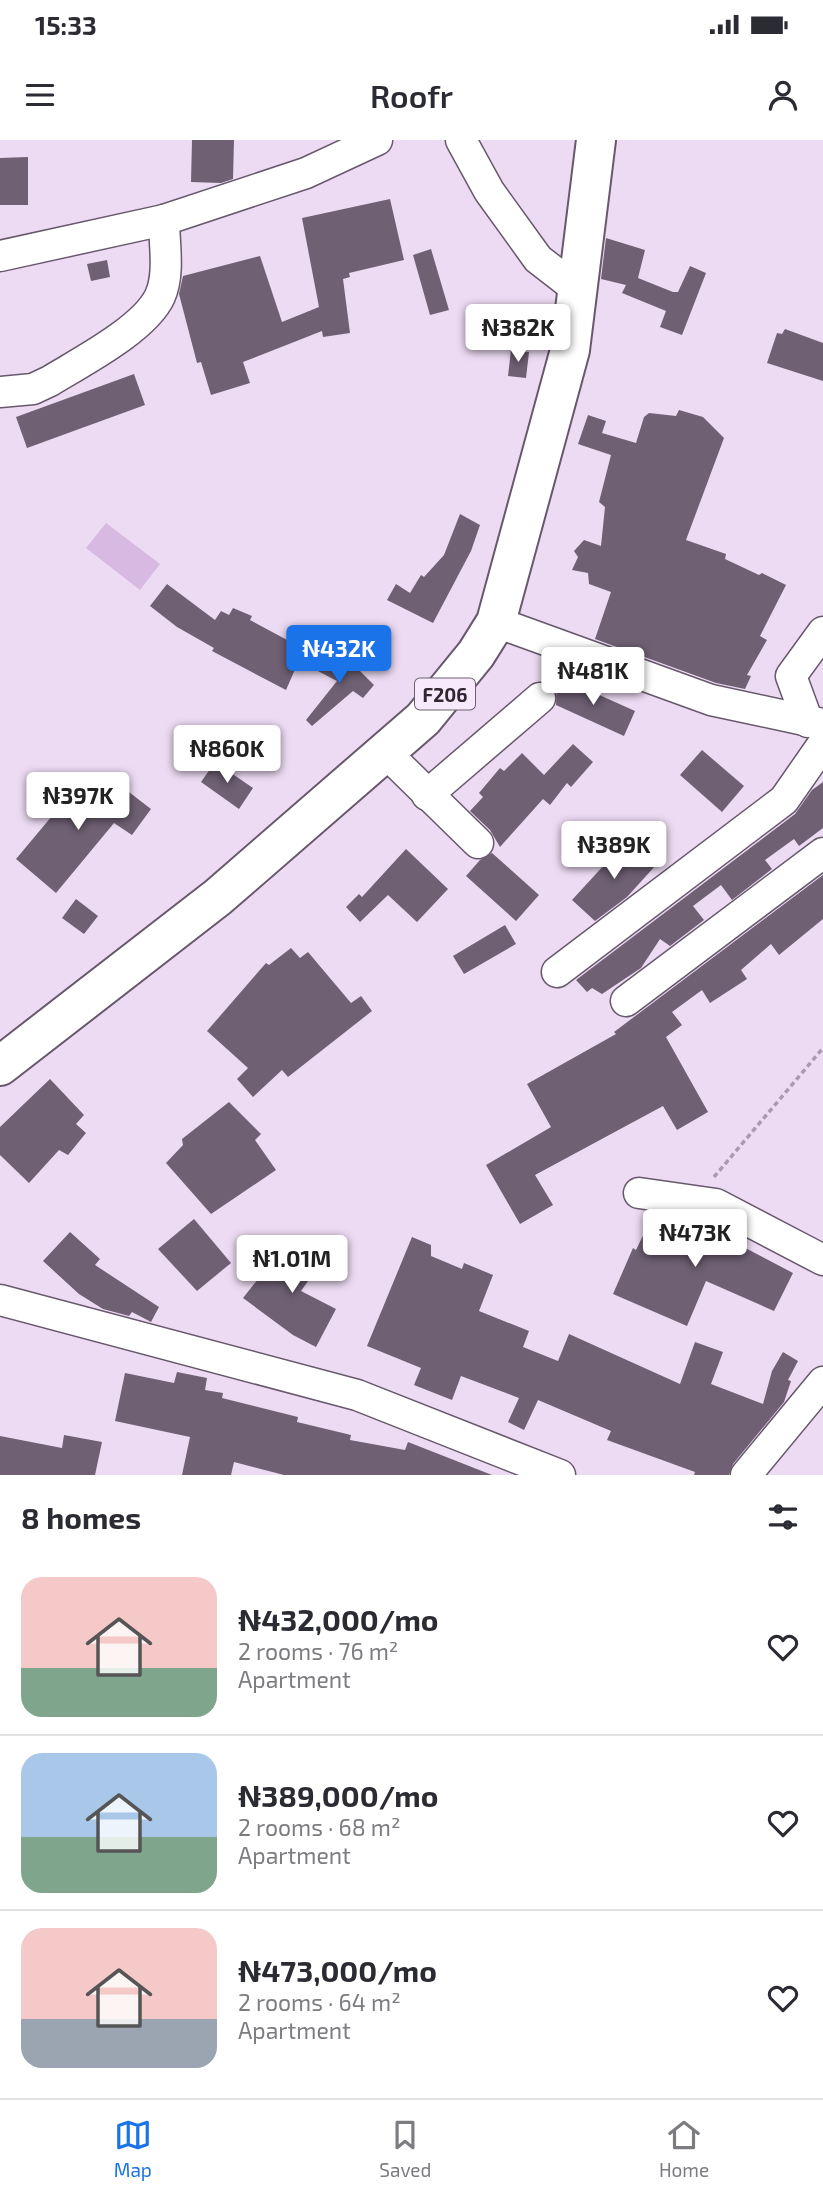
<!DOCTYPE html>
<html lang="en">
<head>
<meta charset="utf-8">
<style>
  :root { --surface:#fff; --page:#f2f2f3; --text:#2b2b33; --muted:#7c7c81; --line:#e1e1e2; --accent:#1a73e8 }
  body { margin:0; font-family:"Exo 2",sans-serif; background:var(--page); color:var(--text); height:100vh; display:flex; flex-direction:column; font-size:26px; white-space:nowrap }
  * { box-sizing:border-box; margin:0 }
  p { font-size:23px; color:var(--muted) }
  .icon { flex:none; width:38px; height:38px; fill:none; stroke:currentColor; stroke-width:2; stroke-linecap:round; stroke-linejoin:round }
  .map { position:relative; height:1335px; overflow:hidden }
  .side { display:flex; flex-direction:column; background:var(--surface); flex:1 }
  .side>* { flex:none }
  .price { position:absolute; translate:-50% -60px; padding:0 16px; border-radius:7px; background:#fff; color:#222; font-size:23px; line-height:46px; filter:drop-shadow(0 2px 4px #0008) }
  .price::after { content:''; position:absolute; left:50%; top:42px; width:21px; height:16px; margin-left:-10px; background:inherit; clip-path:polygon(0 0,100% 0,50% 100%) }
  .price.selected { background:var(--accent); color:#fff }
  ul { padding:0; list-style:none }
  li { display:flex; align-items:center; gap:21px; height:175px; padding:0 21px }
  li+li { border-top:2px solid var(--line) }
  li span { display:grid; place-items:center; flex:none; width:196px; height:140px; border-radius:21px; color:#555 }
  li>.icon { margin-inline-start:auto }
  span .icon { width:84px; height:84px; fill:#fffc; stroke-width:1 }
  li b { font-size:30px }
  h2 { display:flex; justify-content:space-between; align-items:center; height:84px; padding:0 21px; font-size:30px }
  .status { display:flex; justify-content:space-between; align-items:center; height:49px; padding:0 35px; background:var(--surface); direction:ltr }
  .status svg { height:19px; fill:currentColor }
  header { display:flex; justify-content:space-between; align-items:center; height:91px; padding:0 21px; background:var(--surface); font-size:32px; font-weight:600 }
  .menu { display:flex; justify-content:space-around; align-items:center; height:98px; border-top:2px solid var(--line); background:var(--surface); font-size:19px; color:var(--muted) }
  .menu a { display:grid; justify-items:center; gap:4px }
  .menu .selected { color:var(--accent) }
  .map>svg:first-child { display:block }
  .green { fill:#d7b9e1 }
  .building { fill:#6f6074 }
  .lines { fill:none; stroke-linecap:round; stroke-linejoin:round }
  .minor-casing { stroke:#67586c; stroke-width:33 }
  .major-casing { stroke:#67586c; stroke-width:42 }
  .path { stroke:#a99bae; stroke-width:3.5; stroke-dasharray:5 3.5; stroke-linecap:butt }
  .minor { stroke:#fff; stroke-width:30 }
  .major { stroke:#fff; stroke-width:38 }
  .labels { text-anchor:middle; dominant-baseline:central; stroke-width:7; stroke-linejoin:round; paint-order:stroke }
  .shield { fill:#f8eafd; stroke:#6b626e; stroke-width:2 }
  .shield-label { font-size:19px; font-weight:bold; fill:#2f2831 }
</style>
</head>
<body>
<div class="status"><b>15:33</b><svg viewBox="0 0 49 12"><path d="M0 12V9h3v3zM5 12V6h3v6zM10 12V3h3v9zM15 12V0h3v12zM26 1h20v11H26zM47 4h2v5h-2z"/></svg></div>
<header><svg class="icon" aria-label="menu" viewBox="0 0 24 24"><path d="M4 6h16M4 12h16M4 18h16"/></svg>Roofr<svg class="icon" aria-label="person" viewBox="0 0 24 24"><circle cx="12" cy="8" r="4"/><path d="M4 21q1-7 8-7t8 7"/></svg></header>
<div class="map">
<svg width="823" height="1335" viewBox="0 0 823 1335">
  <rect width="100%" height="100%" fill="#eddbf3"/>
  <!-- green -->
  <polygon class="green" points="106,383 160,424 140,450 86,408"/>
  <!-- building -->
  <g class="building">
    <polygon points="192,0 234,0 233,39 221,43 191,42"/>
    <polygon points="28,17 28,65 0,65 0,18"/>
    <polygon points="390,59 404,120 349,133 350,137 343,139 350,193 323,197 322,191 243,222 250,243 211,255 201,222 197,223 179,154 183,136 260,116 282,182 319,167 302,78"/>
    <polygon points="606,98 645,110 638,138 673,152 678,152 690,126 706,133 682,195 660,187 666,171 622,153 626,145 601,139"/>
    <polygon points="431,109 449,170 430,175 413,115"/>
    <polygon points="107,120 110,137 91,141 87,124"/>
    <polygon points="785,189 823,203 823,241 767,223 777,193 782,194"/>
    <polygon points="511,210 529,212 526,238 508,236"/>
    <polygon points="134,234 145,265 27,308 16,277"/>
    <polygon points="679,270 703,277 724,298 686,400 726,414 725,419 759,435 762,433 786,445 760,496 767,500 747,535 751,536 745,549 716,543 595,499 611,452 589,444 588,433 572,430 578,417 574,411 584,400 601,406 605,367 599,362 611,315 578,304 588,275 606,281 602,293 636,303 644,277 649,273 676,276"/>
    <polygon points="460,374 480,385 471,411 433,483 387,460 396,444 410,453 421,435 424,437 444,415"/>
    <polygon points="167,444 215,480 221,471 229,475 233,468 252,476 250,480 304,509 286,550 212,511 214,508 177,487 150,466"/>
    <polygon points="324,512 359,530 374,545 363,558 353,551 312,586 306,580 337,541 314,529"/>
    <polygon points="557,536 635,571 624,596 556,565"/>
    <polygon points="573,604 593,622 571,647 567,643 550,665 543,659 500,707 490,690 470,671 483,657 479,653 500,628 504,631 522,613 544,635"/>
    <polygon points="702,610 744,646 722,672 680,635"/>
    <polygon points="215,622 253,648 239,669 201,642"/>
    <polygon points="83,639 114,663 125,649 151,669 132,695 114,683 56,753 16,719"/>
    <polygon points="823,642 823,688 799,706 794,699 765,720 772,729 732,760 721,745 693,766 704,780 670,806 660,799 641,828 602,854 592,848 587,852 576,840 795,674 812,650"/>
    <polygon points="628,699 656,725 627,757 595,781 572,760"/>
    <polygon points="406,709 448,749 417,782 388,755 360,782 346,767 359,754 362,757"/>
    <polygon points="492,713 539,755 516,781 466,736 480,720"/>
    <polygon points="823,735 823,779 779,815 771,804 741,830 747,839 710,863 702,850 672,872 682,885 666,897 708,972 677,990 663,966 535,1035 553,1065 520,1084 486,1025 551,987 527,944 616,894 614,892"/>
    <polygon points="76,759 98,776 84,794 62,778"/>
    <polygon points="505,785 516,804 464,834 453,816"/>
    <polygon points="291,808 300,818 308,812 351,863 361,856 372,871 288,937 282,930 253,957 237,939 248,928 207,891 266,823 269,825"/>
    <polygon points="50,939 84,975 76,984 86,993 68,1015 59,1010 29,1043 0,1015 0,987"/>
    <polygon points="229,962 261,994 255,1000 276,1030 211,1074 166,1023 183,1005 182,999"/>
    <polygon points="654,1073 686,1077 793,1133 774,1171 706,1141 687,1186 613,1154 633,1108 636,1110"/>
    <polygon points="194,1079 231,1123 197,1151 158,1109"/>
    <polygon points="70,1092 100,1119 95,1125 159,1167 151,1182 132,1172 129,1176 103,1169 79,1154 43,1121"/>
    <polygon points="412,1097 431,1105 431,1116 462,1129 464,1123 493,1135 479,1171 529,1191 523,1207 558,1221 569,1194 680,1244 695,1202 723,1212 711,1244 763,1264 772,1231 783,1212 798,1221 788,1240 791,1241 784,1262 733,1324 729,1335 694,1335 695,1332 607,1300 611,1291 538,1260 524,1290 508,1282 519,1258 461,1236 452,1260 414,1245 421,1228 367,1206"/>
    <polygon points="289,1100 321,1123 301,1151 336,1169 316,1207 293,1195 243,1158"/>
    <polygon points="177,1232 207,1238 205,1250 223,1253 222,1258 298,1277 297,1282 351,1295 350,1300 405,1310 408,1302 492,1335 284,1335 234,1322 231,1335 182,1335 190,1297 115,1281 125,1233 174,1243"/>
    <polygon points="64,1295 102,1302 95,1335 0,1335 0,1296 62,1308"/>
  </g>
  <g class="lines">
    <!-- minor casing -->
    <g class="minor-casing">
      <g id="minor">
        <polyline points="461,0 489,51 538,119 578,150"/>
        <polyline points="0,116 164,80 306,33 377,0"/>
        <path d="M 0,252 L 33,249 L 50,241 C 81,222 145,189 160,156 C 170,134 164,103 164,80"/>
        <polyline points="496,482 711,560 823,584"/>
        <polyline points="808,582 791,536 823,492"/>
        <polyline points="384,611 478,703"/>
        <polyline points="427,655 540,558"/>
        <polyline points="557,832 784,660 823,604"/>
        <polyline points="626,861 823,713"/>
        <polyline points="639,1053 716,1064 823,1120"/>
        <polyline points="0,1160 357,1255 560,1335"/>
        <polyline points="746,1335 823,1242"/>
      </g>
    </g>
    <!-- major casing -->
    <g class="major-casing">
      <polyline id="major" points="0,926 218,757 423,579 476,514 496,482 570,210 596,0"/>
    </g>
    <!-- path -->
    <polyline class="path" points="714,1037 823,908"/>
    <!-- minor -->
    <use href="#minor" class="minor"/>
    <!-- major -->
    <use href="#major" class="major"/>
  </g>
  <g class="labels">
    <!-- shield labels -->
    <rect class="shield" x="415" y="538.5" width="60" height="31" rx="5"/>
    <g class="shield-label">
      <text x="445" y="554">F206</text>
    </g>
  </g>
</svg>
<b class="price" style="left:518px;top:224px">₦382K</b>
<b class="price selected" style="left:339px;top:545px">₦432K</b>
<b class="price" style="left:593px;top:567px">₦481K</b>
<b class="price" style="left:227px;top:645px">₦860K</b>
<b class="price" style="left:78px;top:692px">₦397K</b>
<b class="price" style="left:614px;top:741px">₦389K</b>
<b class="price" style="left:695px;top:1129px">₦473K</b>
<b class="price" style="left:292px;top:1155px">₦1.01M</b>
</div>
<section class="side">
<h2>8 homes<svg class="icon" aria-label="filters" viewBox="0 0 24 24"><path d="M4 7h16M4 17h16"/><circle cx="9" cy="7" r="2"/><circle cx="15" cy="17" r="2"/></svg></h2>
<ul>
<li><span style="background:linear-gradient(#f6c9c9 65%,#7fa58c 0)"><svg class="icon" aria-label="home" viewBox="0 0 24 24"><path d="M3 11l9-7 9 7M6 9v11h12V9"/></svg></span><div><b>₦432,000/mo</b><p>2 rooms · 76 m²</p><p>Apartment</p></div><svg class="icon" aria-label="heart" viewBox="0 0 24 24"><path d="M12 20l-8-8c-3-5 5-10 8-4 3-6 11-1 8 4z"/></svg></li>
<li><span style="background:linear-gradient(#a9c7e8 60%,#7fa58c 0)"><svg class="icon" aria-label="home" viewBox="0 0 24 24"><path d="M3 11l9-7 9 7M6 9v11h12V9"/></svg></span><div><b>₦389,000/mo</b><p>2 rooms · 68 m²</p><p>Apartment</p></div><svg class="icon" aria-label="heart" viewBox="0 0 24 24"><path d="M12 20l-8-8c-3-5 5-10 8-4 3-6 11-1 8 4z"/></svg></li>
<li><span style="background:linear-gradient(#f6c9c9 65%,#9aa5b1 0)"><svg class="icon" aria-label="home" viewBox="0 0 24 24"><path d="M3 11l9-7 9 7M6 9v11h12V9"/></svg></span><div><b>₦473,000/mo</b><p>2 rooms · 64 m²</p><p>Apartment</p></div><svg class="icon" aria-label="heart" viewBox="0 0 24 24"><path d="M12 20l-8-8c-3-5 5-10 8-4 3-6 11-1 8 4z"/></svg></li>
</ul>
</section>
<nav class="menu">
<a class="selected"><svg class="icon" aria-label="map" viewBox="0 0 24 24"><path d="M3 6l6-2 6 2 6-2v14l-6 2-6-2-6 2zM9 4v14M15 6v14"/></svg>Map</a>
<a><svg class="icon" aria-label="saved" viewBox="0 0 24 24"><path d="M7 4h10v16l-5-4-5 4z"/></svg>Saved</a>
<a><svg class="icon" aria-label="home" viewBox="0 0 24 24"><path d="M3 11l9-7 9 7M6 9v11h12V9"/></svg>Home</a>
</nav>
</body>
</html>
